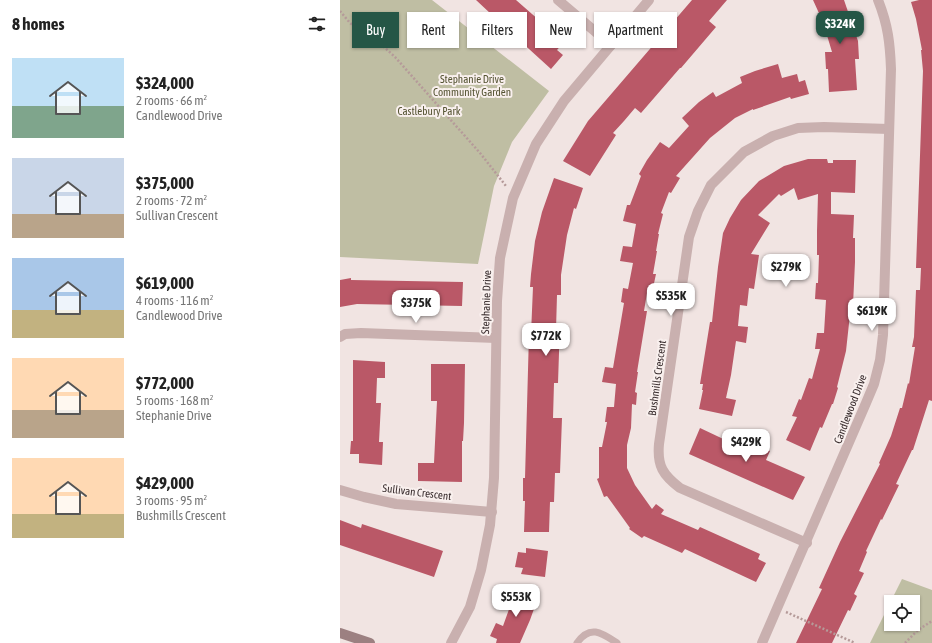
<!DOCTYPE html>
<html lang="en">
<head>
<meta charset="utf-8">
<style>
  :root { --surface:#fff; --page:#f2f2f2; --text:#222; --muted:#767676; --accent:#255646 }
  body { margin:0; font-family:"Asap Condensed",sans-serif; background:var(--page); color:var(--text); height:100vh; display:flex; flex-direction:column; font-size:15px; white-space:nowrap }
  * { box-sizing:border-box; margin:0 }
  p { font-size:13px; color:var(--muted) }
  .icon { flex:none; width:22px; height:22px; fill:none; stroke:currentColor; stroke-width:2; stroke-linecap:round; stroke-linejoin:round }
  .map { position:relative; flex:1; overflow:hidden }
  .sheet { display:flex; flex-direction:column; background:var(--surface); width:340px }
  .sheet>* { flex:none }
  .hud { position:absolute; left:12px; top:12px; width:380px; height:36px; display:flex; gap:8px }
  .controls { position:absolute; left:544px; top:595px; display:grid; gap:8px }
  .controls a { display:grid; place-items:center; width:36px; height:36px; border-radius:0px; background:var(--surface); box-shadow:0 1px 3px #0004; font-size:20px }
  .price { position:absolute; translate:-50% -34px; padding:0 9px; border-radius:8px; background:#fff; color:#222; font-size:13px; line-height:26px; filter:drop-shadow(0 1px 2px #0008) }
  .price::after { content:''; position:absolute; left:50%; top:24px; width:12px; height:9px; margin-left:-6px; background:inherit; clip-path:polygon(0 0,100% 0,50% 100%) }
  .price.active { background:var(--accent); color:#fff }
  ul { padding:0; list-style:none }
  li { display:flex; align-items:center; gap:12px; height:100px; padding:0 12px }
  li span { display:grid; place-items:center; flex:none; width:112px; height:80px; border-radius:0px; color:#555 }
  li>.icon { margin-inline-start:auto }
  span .icon { width:48px; height:48px; fill:#fffc; stroke-width:1 }
  li b { font-size:17px }
  h2 { display:flex; justify-content:space-between; align-items:center; height:48px; padding:0 12px; font-size:17px }
  .chip { padding:0 14px; border-radius:0px; background:var(--surface); box-shadow:0 1px 3px #0004; font-size:14px; line-height:36px }
  .chip.active { background:var(--accent); color:#fff }
  main { display:flex; flex:1; min-height:0 }
  .map>svg:first-child { display:block }
  .green { fill:#bfbea3; fill-rule:evenodd }
  .building { fill:#ba5867 }
  .lines { fill:none; stroke-linecap:round; stroke-linejoin:round }
  .path { stroke:#b59a99; stroke-width:2.5; stroke-dasharray:2 2; stroke-linecap:butt }
  .lane { stroke:#c9b0af; stroke-width:7 }
  .street { stroke:#c9b0af; stroke-width:10 }
  .secondary { stroke:#9c8081; stroke-width:10 }
  .labels { text-anchor:middle; dominant-baseline:central; stroke-width:4; stroke-linejoin:round; paint-order:stroke }
  .park-label { font-size:11px; fill:#545332; stroke:#f9f0ee }
  .street-label { font-size:11px; fill:#382c2d; stroke:#f9f0ee }
</style>
</head>
<body>
<main>
<section class="sheet">
<h2>8 homes<svg class="icon" aria-label="filters" viewBox="0 0 24 24"><path d="M4 7h16M4 17h16"/><circle cx="9" cy="7" r="2"/><circle cx="15" cy="17" r="2"/></svg></h2>
<ul>
<li><span style="background:linear-gradient(#bfe0f5 60%,#7fa58c 0)"><svg class="icon" aria-label="home" viewBox="0 0 24 24"><path d="M3 11l9-7 9 7M6 9v11h12V9"/></svg></span><div><b>$324,000</b><p>2 rooms · 66 m²</p><p>Candlewood Drive</p></div></li>
<li><span style="background:linear-gradient(#c9d6e8 70%,#b9a48a 0)"><svg class="icon" aria-label="home" viewBox="0 0 24 24"><path d="M3 11l9-7 9 7M6 9v11h12V9"/></svg></span><div><b>$375,000</b><p>2 rooms · 72 m²</p><p>Sullivan Crescent</p></div></li>
<li><span style="background:linear-gradient(#a9c7e8 65%,#c2b280 0)"><svg class="icon" aria-label="home" viewBox="0 0 24 24"><path d="M3 11l9-7 9 7M6 9v11h12V9"/></svg></span><div><b>$619,000</b><p>4 rooms · 116 m²</p><p>Candlewood Drive</p></div></li>
<li><span style="background:linear-gradient(#ffd9b3 65%,#b9a48a 0)"><svg class="icon" aria-label="home" viewBox="0 0 24 24"><path d="M3 11l9-7 9 7M6 9v11h12V9"/></svg></span><div><b>$772,000</b><p>5 rooms · 168 m²</p><p>Stephanie Drive</p></div></li>
<li><span style="background:linear-gradient(#ffd9b3 70%,#c2b280 0)"><svg class="icon" aria-label="home" viewBox="0 0 24 24"><path d="M3 11l9-7 9 7M6 9v11h12V9"/></svg></span><div><b>$429,000</b><p>3 rooms · 95 m²</p><p>Bushmills Crescent</p></div></li>
</ul>
</section>
<div class="map">
<svg width="592" height="643" viewBox="0 0 592 643">
  <rect width="100%" height="100%" fill="#f1e4e2"/>
  <!-- green -->
  <g class="green">
    <polygon points="0,0 92,0 209,91 172,142 154,186 138,264 0,257"/>
    <path d="M 562,579 L 592,590 L 592,643 L 530,643 ZM 551,602 L 573,602 L 573,624 L 551,624 Z"/>
  </g>
  <!-- building -->
  <g class="building">
    <polygon points="136,0 176,0 224,42 217,50 223,55 211,69 178,39 174,43 164,33 165,32 149,16 151,14"/>
    <polygon points="352,0 387,0 369,21 376,27 341,68 340,68 301,113 295,108 284,121 273,133 276,135 250,176 223,161 248,121"/>
    <polygon points="473,0 504,0 518,41 519,59 515,59 517,90 489,92 488,69 486,69 485,52 492,52 483,22"/>
    <polygon points="579,0 592,0 592,401 589,400 573,450 572,450 556,484 559,485 542,520 541,519 526,551 527,552 519,571 524,573 514,594 517,596 510,611 508,610 492,643 456,643 482,589 479,588 500,542 540,464 539,463 551,436 560,408 562,408 568,383 569,384 575,347 572,347 574,337 576,290 580,290 581,268 576,268 583,71 581,50 582,50 576,19 571,2"/>
    <polygon points="438,64 442,78 457,74 459,82 465,80 469,94 451,99 450,97 413,110 413,109 395,118 370,138 336,176 340,178 331,193 329,192 321,213 323,214 318,234 319,234 316,251 317,251 313,274 316,274 313,288 308,287 304,311 307,311 297,372 298,372 295,392 297,393 296,405 292,404 291,428 287,445 287,468 295,485 312,509 316,504 324,510 321,514 358,530 360,527 420,554 418,559 426,563 416,582 345,549 342,553 304,536 302,538 289,529 290,528 267,496 264,497 257,479 259,478 259,447 262,447 267,422 265,422 267,407 274,407 276,384 262,382 265,367 273,368 284,303 281,302 283,288 288,289 293,263 280,261 283,246 292,247 296,224 283,221 287,205 290,205 301,176 299,174 307,160 320,142 329,148 349,126 342,118 359,102 373,92 376,97 402,83 400,77 415,71"/>
    <polygon points="468,159 487,159 488,163 493,163 493,160 516,160 515,193 491,192 491,214 514,215 513,238 515,238 515,262 513,305 511,305 506,351 497,387 498,388 493,404 492,404 482,428 480,427 470,451 446,440 457,417 452,416 459,399 461,400 469,378 472,379 480,349 475,349 477,333 484,333 486,300 475,299 476,283 478,283 479,255 477,255 477,231 478,194 458,200 454,188 441,196 439,194 418,215 430,223 411,254 419,255 414,289 409,288 407,306 400,305 398,326 408,327 406,343 396,341 391,375 386,398 396,400 392,416 359,409 363,390 362,390 363,384 360,384 370,322 372,322 378,267 383,233 390,218 401,200 419,181 444,166"/>
    <polygon points="214,178 243,188 236,209 234,208 227,235 221,275 221,295 217,295 216,330 219,330 219,353 218,383 214,383 213,418 222,418 220,473 215,473 214,502 210,502 209,532 184,532 185,501 183,501 183,478 185,478 189,334 191,334 193,287 190,287 191,274 195,241 202,212"/>
    <polygon points="11,278 11,280 123,282 122,306 17,304 0,307 0,280"/>
    <polygon points="13,360 45,362 45,378 37,378 36,403 41,403 39,442 43,442 42,465 19,463 19,454 10,454 11,441 13,441"/>
    <polygon points="91,364 125,364 124,423 123,441 122,441 122,482 78,481 78,463 94,463 97,401 91,401"/>
    <polygon points="360,428 396,445 399,438 417,445 430,451 426,460 465,477 453,500 349,454"/>
    <polygon points="0,520 21,528 22,524 103,551 94,577 0,545"/>
    <polygon points="186,548 208,551 205,577 181,574 183,568 175,567 178,552 186,553"/>
    <polygon points="177,587 199,595 190,620 180,643 156,643 157,639 150,636 156,623 163,626"/>
  </g>
  <g class="lines">
    <!-- path -->
    <g class="path">
      <polyline points="0,11 10,23 44,47 55,57 140,153 166,186"/>
      <polyline points="446,612 515,643"/>
      <polyline points="565,643 578,630 592,621"/>
    </g>
    <!-- lane -->
    <path class="lane" d="M 237,643 C 250,624 262,633 277,643"/>
    <!-- street -->
    <g class="street">
      <polyline points="218,0 271,45"/>
      <polyline points="0,337 5,334 21,333 156,338"/>
      <polyline points="0,490 24,497 56,504 152,512"/>
      <path d="M 467,543 L 340,488 C 323,475 317,466 319,444 L 349,237 L 358,211 L 371,185 L 404,152 L 433,136 L 458,128 L 484,127 L 549,129"/>
      <polyline points="111,643 130,607 141,570 150,525 154,478 157,301 160,258 173,198 196,144 224,101 309,0"/>
      <path d="M 422,643 L 526,403 L 534,384 L 540,360 L 543,335 L 551,69 C 550,43 548,25 538,0"/>
    </g>
    <!-- secondary -->
    <polyline class="secondary" points="0,633 30,643"/>
  </g>
  <g class="labels">
    <!-- park labels -->
    <g class="park-label">
      <text x="132" y="79">Stephanie Drive<tspan x="132" dy="13">Community Garden</tspan></text>
      <text x="89" y="111">Castlebury Park</text>
    </g>
    <!-- street labels -->
    <g class="street-label">
      <text transform="translate(146 302) rotate(-88)">Stephanie Drive</text>
      <text transform="translate(317 378) rotate(-82)">Bushmills Crescent</text>
      <text transform="translate(510 409) rotate(-69)">Candlewood Drive</text>
      <text transform="translate(77 492) rotate(7)">Sullivan Crescent</text>
    </g>
  </g>
</svg>
<div class="controls">
<a><svg class="icon" aria-label="locate" viewBox="0 0 24 24"><circle cx="12" cy="12" r="6"/><path d="M12 2v4M12 18v4M2 12h4M18 12h4"/></svg></a>
</div>
<b class="price active" style="left:500px;top:45px">$324K</b>
<b class="price" style="left:446px;top:288px">$279K</b>
<b class="price" style="left:331px;top:317px">$535K</b>
<b class="price" style="left:76px;top:324px">$375K</b>
<b class="price" style="left:532px;top:332px">$619K</b>
<b class="price" style="left:206px;top:357px">$772K</b>
<b class="price" style="left:406px;top:463px">$429K</b>
<b class="price" style="left:176px;top:618px">$553K</b>
<div class="hud">
<a class="chip active">Buy</a>
<a class="chip">Rent</a>
<a class="chip">Filters</a>
<a class="chip">New</a>
<a class="chip">Apartment</a>
</div>
</div>
</main>
</body>
</html>
